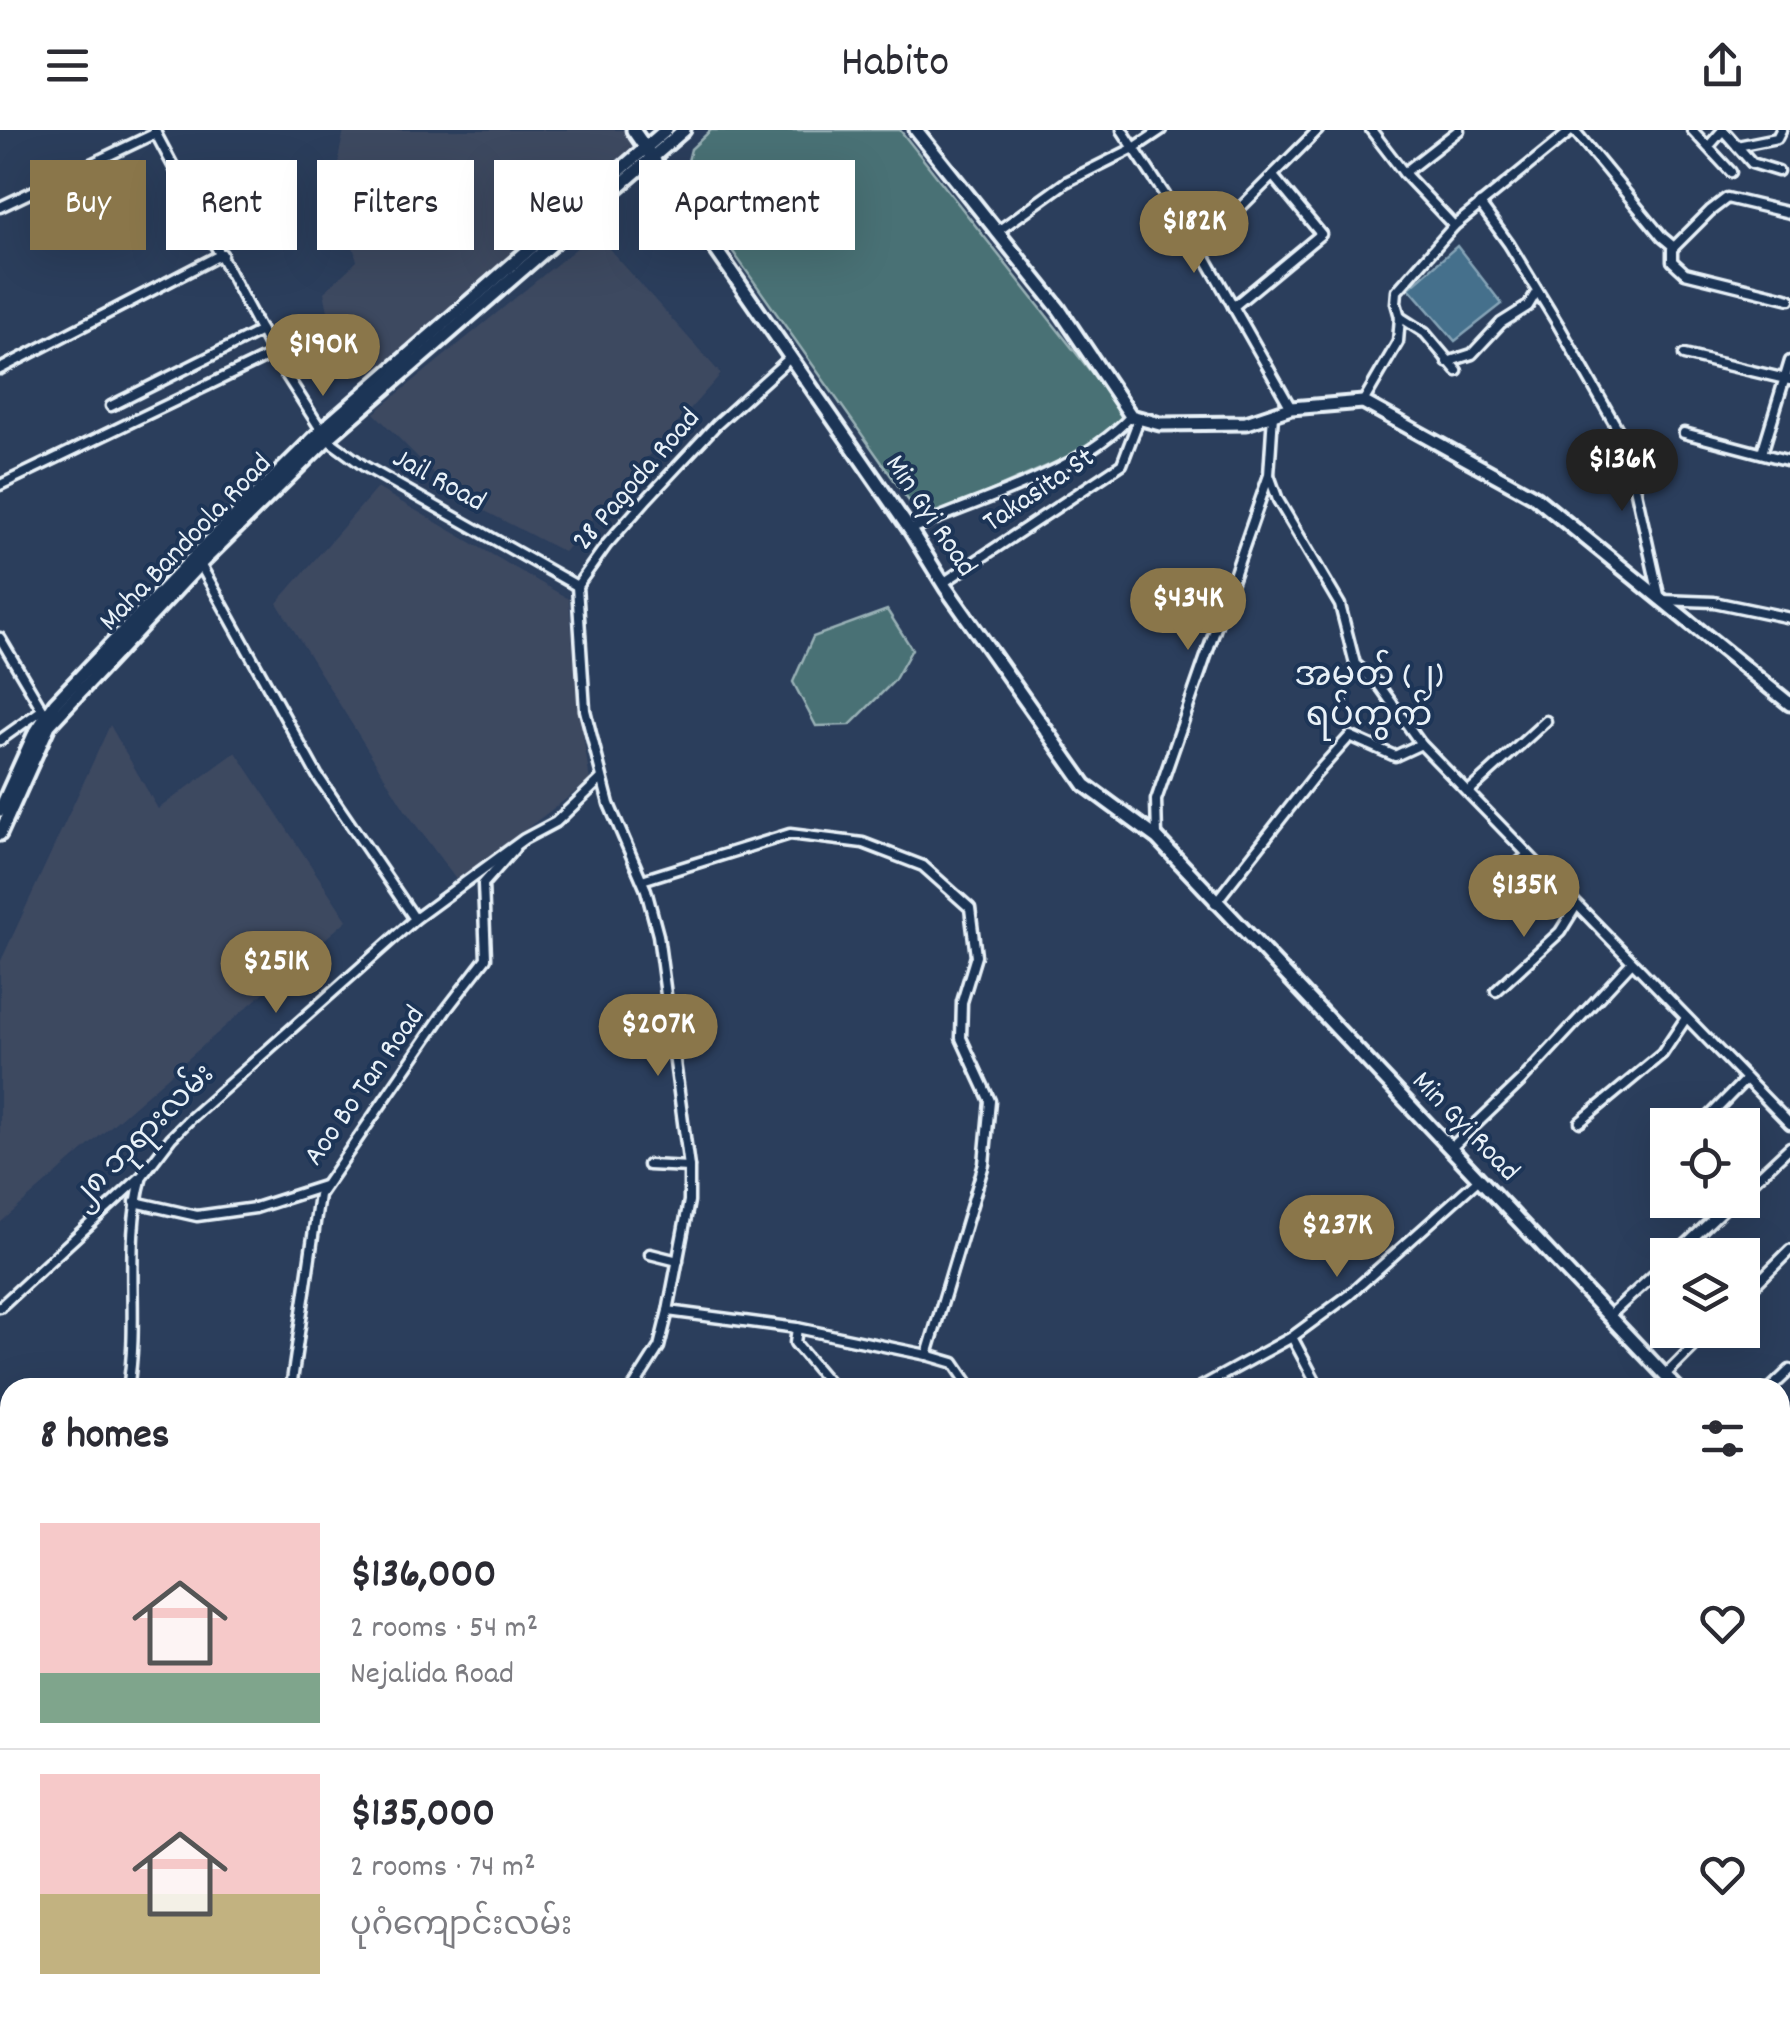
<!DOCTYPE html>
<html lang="en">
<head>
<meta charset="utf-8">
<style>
  :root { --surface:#fff; --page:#f7f7f7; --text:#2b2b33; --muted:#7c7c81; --line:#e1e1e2; --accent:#8a764a }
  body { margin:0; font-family:Dekko,"Noto Sans Myanmar",sans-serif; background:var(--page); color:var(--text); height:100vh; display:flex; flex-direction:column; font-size:38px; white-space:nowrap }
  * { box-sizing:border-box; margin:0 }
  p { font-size:32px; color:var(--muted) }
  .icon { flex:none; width:55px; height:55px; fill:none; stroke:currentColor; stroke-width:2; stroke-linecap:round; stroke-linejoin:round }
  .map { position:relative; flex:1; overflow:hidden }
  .panel { position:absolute; left:0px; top:1248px; width:1790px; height:642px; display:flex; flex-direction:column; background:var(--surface); border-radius:30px 30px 0 0; box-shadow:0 10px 40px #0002 }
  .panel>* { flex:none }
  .guide { position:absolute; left:30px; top:30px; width:1000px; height:90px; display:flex; gap:20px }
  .controls { position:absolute; left:1650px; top:978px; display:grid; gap:20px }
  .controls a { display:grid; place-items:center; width:110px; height:110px; border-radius:0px; background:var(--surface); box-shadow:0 10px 40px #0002; font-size:50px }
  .price { position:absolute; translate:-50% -85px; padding:0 22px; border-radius:35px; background:var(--accent); color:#fff; font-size:32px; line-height:65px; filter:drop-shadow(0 2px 5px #0008) }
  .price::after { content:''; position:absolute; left:50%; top:60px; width:30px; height:22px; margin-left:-15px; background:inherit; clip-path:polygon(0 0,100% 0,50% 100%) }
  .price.on { background:#222; color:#fff }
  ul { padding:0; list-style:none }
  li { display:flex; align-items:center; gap:30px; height:250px; padding:0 40px }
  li+li { border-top:2px solid var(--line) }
  li span { display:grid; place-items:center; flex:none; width:280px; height:200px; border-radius:0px; color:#555 }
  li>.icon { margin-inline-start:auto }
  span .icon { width:120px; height:120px; fill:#fffc; stroke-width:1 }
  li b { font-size:42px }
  h2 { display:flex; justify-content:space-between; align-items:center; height:120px; padding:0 40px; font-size:42px }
  .chip { padding:0 35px; border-radius:0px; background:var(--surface); box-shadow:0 10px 40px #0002; font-size:35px; line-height:90px }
  .chip.on { background:var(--accent); color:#fff }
  header { display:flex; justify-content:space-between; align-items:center; height:130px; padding:0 40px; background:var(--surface); font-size:45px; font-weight:600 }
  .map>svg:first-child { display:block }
  .built { fill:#3c4861 }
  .green { fill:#4a7174; stroke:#99b1b6; stroke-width:2.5 }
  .water { fill:#45708c; stroke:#86a4b7; stroke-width:2.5 }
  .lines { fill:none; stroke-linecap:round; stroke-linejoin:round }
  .minor-casing { stroke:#e8f1f8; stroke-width:15 }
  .tertiary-casing { stroke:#e8f1f8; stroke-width:18 }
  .secondary-casing { stroke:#e8f1f8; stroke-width:19 }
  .minor { stroke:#1d3557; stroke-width:8 }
  .tertiary { stroke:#1d3557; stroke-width:10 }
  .secondary { stroke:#1d3557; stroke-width:11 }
  .labels { text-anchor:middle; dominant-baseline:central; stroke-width:8; stroke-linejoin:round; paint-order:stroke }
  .street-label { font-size:30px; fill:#e8f1f8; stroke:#1d3557 }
  .quarter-label { font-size:35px; fill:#e8f1f8; stroke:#1d3557 }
</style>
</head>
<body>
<header><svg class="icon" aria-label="menu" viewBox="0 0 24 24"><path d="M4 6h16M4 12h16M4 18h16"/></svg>Habito<svg class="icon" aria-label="share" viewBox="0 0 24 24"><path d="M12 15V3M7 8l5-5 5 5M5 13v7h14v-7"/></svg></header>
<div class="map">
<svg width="1790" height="1889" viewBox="0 0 1790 1889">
  <rect width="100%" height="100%" fill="#2b3e5c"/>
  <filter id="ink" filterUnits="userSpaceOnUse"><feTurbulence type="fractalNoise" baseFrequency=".01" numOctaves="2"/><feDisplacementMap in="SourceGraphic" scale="20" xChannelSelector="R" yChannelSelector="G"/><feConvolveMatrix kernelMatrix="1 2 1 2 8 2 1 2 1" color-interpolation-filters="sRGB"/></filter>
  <g filter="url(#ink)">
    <!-- built -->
    <g class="built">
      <polygon points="344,0 623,0 638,23 374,246 331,196 324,162 357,131 340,69 339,24"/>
      <polygon points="595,103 721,244 564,422 456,366 374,283"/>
      <polygon points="377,358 569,469 578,570 590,651 457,751 405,680 277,473"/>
      <polygon points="110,595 158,679 236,622 347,790 0,1093 0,833"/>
    </g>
    <!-- green -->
    <g class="green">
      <polygon points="711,0 900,0 1125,285 1121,303 923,391 683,51 691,19"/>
      <polygon points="887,480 912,519 894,551 850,595 816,596 793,552 813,507"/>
    </g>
    <!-- water -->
    <polygon class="water" points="1457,116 1502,174 1455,211 1409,158"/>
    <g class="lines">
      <!-- minor casing -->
      <g class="minor-casing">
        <g id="minor">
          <polyline points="154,0 273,224 327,309 364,336 577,456"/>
          <polyline points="1122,0 1200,118 1291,278"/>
          <polyline points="1371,0 1404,43 1454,96"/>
          <polyline points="1574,0 1662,107 1674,117"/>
          <polyline points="1692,0 1731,42"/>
          <polyline points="1737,16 1777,8 1781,0"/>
          <polyline points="1708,17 1723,0 1752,33 1778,41"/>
          <polyline points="1404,43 1459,0"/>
          <polyline points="1480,74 1509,114 1559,196 1625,312 1659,465"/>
          <polyline points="0,77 156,3"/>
          <polyline points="1790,83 1727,68 1710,81 1672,119 1672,131 1685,143 1790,169"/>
          <polyline points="998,101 1066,52 1134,18 1161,0"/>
          <polyline points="1200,118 1318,0"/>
          <polyline points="1233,177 1321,104 1273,46"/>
          <polyline points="1684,225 1790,250"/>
          <polyline points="1447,232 1472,224 1501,193 1528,176 1537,161"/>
          <polyline points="0,239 222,124"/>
          <polyline points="1457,241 1425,203 1400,187 1396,173 1397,161 1454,96 1572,0"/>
          <polyline points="1363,272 1398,212 1400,187"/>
          <polyline points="111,276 261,201"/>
          <polyline points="1273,284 1269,345 1278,370 1340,475 1355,534 1379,555 1421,614 1790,994"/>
          <polyline points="1684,303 1790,331"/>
          <polyline points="1762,323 1790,231"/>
          <polyline points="0,355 273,224"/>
          <path d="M 910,400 C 982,367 1076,345 1131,286"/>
          <polyline points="200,434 317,645 415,789"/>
          <polyline points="943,453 1122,334 1139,289"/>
          <polyline points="1662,470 1714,472 1790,488"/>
          <polyline points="0,508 46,586"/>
          <polyline points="0,610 42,580"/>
          <polyline points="1468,662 1546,591"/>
          <polyline points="1157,707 1156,670 1269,345"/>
          <polyline points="642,750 790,704 863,713 923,736 970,778 976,826 962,872 961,908 990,971 984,1034 927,1225"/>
          <polyline points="1215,773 1315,645 1350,606 1395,626 1421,614"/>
          <polyline points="1498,775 1492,769 1489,756 1528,725"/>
          <polyline points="1496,861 1560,802 1576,776"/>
          <polyline points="1580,992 1662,924 1686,888"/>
          <polyline points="1701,995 1746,949"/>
          <polyline points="1450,1019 1521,951 1631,833"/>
          <polyline points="648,1035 689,1037"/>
          <polyline points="1742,1062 1790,1017"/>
          <polyline points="135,1072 197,1086 255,1078 324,1056"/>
          <polyline points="650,1124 678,1131"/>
          <polyline points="1675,1125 1733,1070"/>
          <polyline points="1742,1168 1790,1120"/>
          <polyline points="0,1177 142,1046 171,1008 190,989 415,789 524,709 556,692 601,649"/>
          <polyline points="668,1181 797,1198 927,1225 954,1233 971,1258"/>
          <polyline points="1610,1185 1668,1132"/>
          <polyline points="797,1198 795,1213 833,1258"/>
          <polyline points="1292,1207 1319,1258"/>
          <polyline points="1665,1245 1710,1200"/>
          <path d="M 128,1258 C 140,1188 123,1114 142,1046"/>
          <polyline points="291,1258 319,1065 446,880 486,828 483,754 514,719"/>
          <polyline points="633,1258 659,1217 668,1181 689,1071 689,1037 658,805 646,760 609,674 585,580 577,456 607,414 645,371 716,295 791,227"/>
          <polyline points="1199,1258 1292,1207 1349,1165 1479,1049"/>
          <polyline points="1771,1258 1790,1240"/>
          <polyline points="1780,1348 1790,1340"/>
          <polyline points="0,1446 10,1458"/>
          <polyline points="1780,1537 1790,1514"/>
          <polyline points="1780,1551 1790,1553"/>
          <polyline points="0,1590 10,1575"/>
          <polyline points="1780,1631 1790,1632"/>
          <polyline points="1780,1715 1790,1716"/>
          <polyline points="1780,1785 1790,1786"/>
          <polyline points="1780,1859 1790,1860"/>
          <polyline points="33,1880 34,1889"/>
          <polyline points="612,1880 613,1889"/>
          <polyline points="375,1882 419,1882"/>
          <polyline points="1192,1889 1193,1880"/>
          <polyline points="1564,1889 1565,1880"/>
        </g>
      </g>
      <!-- tertiary casing -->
      <g class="tertiary-casing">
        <g id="tertiary">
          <polyline points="0,1814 10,1815"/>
          <polyline points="899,1880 1018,1889"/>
        </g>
      </g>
      <!-- secondary casing -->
      <g class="secondary-casing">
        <g id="secondary">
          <polyline points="633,0 910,400 946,458 1085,655 1157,708 1677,1258"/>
          <polyline points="916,0 1059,179 1131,286 1160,294 1246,293 1291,278 1363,272 1535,367 1790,574"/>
          <polyline points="0,680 34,605 55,573 195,426 321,301 666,0"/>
          <polyline points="0,704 49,595 200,434 327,309 684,0"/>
          <polyline points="1780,1376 1790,1386"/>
        </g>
      </g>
      <!-- minor -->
      <use href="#minor" class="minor"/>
      <!-- tertiary -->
      <use href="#tertiary" class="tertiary"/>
      <!-- secondary -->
      <use href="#secondary" class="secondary"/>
    </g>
  </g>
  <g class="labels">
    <!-- street labels -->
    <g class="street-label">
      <text transform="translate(638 351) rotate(-49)">28 Pagoda Road</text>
      <text transform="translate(438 352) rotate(29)">Jail Road</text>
      <text transform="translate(1040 362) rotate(-34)">Takasita St</text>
      <text transform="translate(929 387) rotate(56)">Min Gyi Road</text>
      <text transform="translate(187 414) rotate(-46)">Maha Bandoola Road</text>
      <text transform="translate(366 957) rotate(-55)">Aoo Bo Tan Road</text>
      <text transform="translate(1464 998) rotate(46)">Min Gyi Road</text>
      <text transform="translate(144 1008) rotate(-45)">၂၈ ဘုရားလမ်း</text>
    </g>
    <!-- quarter labels -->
    <g class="quarter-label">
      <text x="1369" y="548">အမှတ် (၂)<tspan x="1369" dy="40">ရပ်ကွက်</tspan></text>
    </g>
  </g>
</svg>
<div class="controls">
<a><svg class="icon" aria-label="locate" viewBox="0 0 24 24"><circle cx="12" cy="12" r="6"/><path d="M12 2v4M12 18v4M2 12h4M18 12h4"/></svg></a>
<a><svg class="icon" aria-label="layers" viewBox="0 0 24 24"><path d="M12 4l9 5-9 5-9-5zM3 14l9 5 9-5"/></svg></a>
</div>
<b class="price" style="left:1194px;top:146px">$182K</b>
<b class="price" style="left:323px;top:269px">$190K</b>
<b class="price on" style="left:1622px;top:384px">$136K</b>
<b class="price" style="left:1188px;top:523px">$434K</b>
<b class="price" style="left:1524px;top:810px">$135K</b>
<b class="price" style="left:276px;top:886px">$251K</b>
<b class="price" style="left:658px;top:949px">$207K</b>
<b class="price" style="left:1337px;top:1150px">$237K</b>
<div class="guide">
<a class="chip on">Buy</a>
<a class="chip">Rent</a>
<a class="chip">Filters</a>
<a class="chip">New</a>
<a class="chip">Apartment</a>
</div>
<section class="panel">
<h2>8 homes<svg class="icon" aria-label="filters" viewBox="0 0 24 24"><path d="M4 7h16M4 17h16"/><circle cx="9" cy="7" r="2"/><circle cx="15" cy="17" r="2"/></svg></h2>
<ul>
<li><span style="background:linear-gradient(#f6c9c9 75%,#7fa58c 0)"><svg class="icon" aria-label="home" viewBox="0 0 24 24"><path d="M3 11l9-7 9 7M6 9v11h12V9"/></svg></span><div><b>$136,000</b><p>2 rooms · 54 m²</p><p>Nejalida Road</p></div><svg class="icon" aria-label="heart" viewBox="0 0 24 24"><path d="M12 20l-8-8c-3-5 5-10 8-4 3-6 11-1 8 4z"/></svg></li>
<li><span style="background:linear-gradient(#f6c9c9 60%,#c2b280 0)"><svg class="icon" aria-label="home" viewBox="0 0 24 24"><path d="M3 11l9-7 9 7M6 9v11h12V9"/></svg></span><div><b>$135,000</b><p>2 rooms · 74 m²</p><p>ပုဂံကျောင်းလမ်း</p></div><svg class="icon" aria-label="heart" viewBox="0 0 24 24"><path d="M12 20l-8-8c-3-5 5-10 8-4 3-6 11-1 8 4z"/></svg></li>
</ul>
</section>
</div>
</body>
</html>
